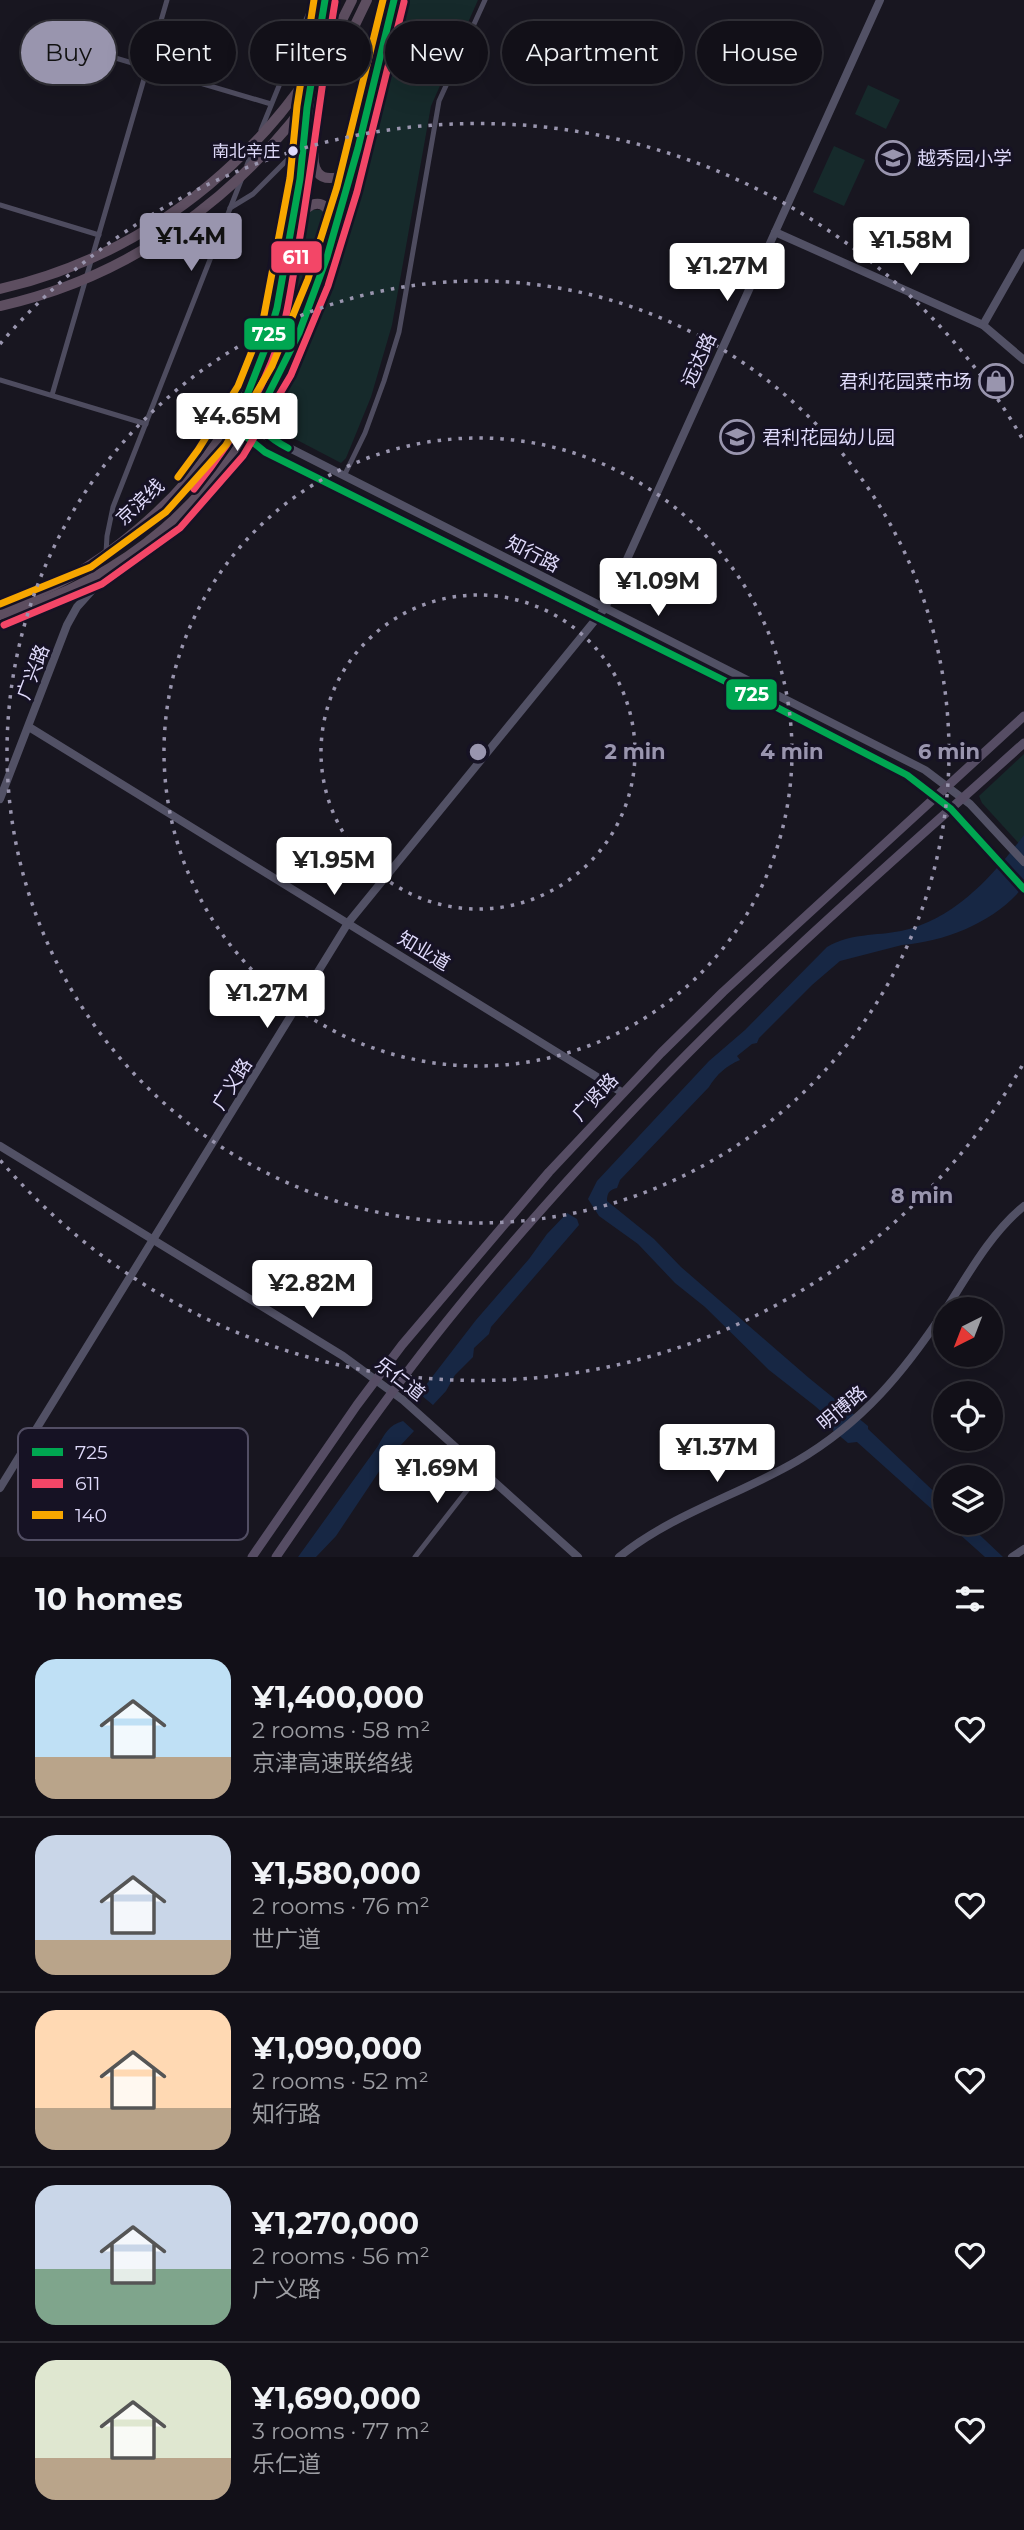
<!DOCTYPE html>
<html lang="en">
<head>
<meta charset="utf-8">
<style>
  :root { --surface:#121018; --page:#1f1e25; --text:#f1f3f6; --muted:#9c9da2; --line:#313037; --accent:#9995ae }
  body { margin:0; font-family:Montserrat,"Noto Sans SC",sans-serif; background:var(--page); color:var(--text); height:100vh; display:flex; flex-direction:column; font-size:26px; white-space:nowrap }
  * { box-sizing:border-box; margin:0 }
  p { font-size:23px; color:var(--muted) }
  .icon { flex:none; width:38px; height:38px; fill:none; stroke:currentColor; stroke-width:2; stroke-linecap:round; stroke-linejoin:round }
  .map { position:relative; height:1557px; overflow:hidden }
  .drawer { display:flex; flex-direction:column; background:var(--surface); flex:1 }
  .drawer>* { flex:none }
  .guide { position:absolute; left:21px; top:21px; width:984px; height:63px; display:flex; gap:14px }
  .needle { width:46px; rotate:222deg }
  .tools { position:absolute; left:933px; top:1297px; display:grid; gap:14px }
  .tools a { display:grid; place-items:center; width:70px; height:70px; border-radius:50%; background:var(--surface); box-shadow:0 7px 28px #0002,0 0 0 2px var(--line); font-size:35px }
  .price { position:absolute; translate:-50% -60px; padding:0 16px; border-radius:7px; background:#fff; color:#222; font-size:23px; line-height:46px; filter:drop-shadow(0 2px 4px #0008) }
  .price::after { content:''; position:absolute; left:50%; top:42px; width:21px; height:16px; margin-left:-10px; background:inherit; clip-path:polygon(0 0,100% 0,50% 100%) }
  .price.selected { background:var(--accent); color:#111 }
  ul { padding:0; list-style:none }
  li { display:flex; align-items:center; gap:21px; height:175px; padding:0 35px }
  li+li { border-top:2px solid var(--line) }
  li span { display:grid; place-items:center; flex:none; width:196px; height:140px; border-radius:21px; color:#555 }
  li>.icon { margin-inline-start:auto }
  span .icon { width:84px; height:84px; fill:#fffc; stroke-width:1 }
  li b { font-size:30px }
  h2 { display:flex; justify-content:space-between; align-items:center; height:84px; padding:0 35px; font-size:30px }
  .tag { padding:0 24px; border-radius:32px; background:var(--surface); box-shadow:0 7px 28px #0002,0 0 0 2px var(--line); font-size:24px; line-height:63px }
  .tag.selected { background:var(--accent); color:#111 }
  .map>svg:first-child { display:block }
  .green { fill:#162a2b }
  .water { fill:#172744 }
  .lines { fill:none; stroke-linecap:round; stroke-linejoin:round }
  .street { stroke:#4e4c5f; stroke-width:5 }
  .secondary { stroke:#525165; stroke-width:8 }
  .primary { stroke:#564d64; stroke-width:9 }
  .highway { stroke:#5d4e60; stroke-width:10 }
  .highway-bridge { stroke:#5d4e60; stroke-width:10 }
  .bus-1-casing { stroke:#161224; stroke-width:12 }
  .bus-2-casing { stroke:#161224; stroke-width:12 }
  .bus-3-casing { stroke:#161224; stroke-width:12 }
  .bus-1 { stroke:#00a651; stroke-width:7 }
  .bus-2 { stroke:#f34667; stroke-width:7 }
  .bus-3 { stroke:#f7a600; stroke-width:7 }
  .ring { fill:none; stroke:#9995ae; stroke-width:3.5; stroke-dasharray:3.5 7 }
  .bus-dot { fill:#dfdafa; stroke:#161224; stroke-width:2.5 }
  .labels { text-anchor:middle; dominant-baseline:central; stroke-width:6; stroke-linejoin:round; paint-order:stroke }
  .bus-label { font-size:17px; fill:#dfdafa; stroke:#161224; text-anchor:end }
  .poi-label { font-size:19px; fill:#dfdafa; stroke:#161224; text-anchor:start }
  .street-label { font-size:19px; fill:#dfdafa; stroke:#161224 }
  .key { fill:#161224; stroke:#524e64; stroke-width:2 }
  .key-label { font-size:19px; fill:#dfdafa }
  .centre { fill:#9995ae; stroke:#161224; stroke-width:3.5 }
  .ring-label { font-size:21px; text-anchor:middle; font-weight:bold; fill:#9995ae; stroke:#161224; stroke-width:6; stroke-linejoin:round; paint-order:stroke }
  .line-badge { stroke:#161224; stroke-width:2.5 }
  .badge-label { font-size:19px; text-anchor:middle; font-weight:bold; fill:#fff }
</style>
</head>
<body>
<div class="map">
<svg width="1024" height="1557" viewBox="0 0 1024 1557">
  <rect width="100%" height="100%" fill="#181620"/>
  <!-- green -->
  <g class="green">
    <path d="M 408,0 L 478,0 L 431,106 L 392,325 L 371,397 L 346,458 L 341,463 L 276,429 L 270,422 L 269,414 C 320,326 347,232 372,134 C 384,90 397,45 408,0 Z"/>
    <polygon points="868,85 900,100 886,129 855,114"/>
    <polygon points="834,146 865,160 844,206 813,192"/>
    <path d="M 312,210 L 321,210 L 326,213 C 334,257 275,374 251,414 L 248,414 L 247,411 C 277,350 293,284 306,217 Z"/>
    <polygon points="1024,754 1024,849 982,803 979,796"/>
  </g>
  <!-- water -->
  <g class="water">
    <path d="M 1024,835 L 1024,886 C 995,922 947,941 902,945 L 840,961 L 812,985 L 759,1038 L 757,1043 L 752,1044 L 737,1056 L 740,1060 C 726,1066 717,1074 709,1087 L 620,1180 L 617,1188 C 609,1190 607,1193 607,1201 L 654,1239 L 681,1267 L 809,1378 L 868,1426 L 868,1429 L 945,1502 L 945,1521 L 857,1442 L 848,1443 L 829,1427 L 826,1416 L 815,1406 L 769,1370 L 705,1307 L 675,1283 L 638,1244 L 599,1216 L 588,1199 L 597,1181 L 709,1061 L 745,1030 L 827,947 C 851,933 875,936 901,931 C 954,920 993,876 1024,835 Z"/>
    <polygon points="567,1213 577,1219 579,1225 491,1327 489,1334 474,1348 473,1357 455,1375 446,1391 433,1405 421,1395 422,1390 476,1320 529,1259 547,1234"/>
    <path d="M 403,1421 L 414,1431 L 386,1461 L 336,1536 L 316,1557 L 298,1557 L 378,1446 C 385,1433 389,1425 403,1421 Z"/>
    <polygon points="947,1523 967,1523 1003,1557 985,1557"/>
  </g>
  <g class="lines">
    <!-- street -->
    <g class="street">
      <polyline points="31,33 271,104"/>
      <polyline points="261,130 314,0"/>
      <polyline points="247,165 255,145"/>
      <polyline points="0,205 99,235"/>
      <polyline points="230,208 253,194 287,160 301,159"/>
      <polyline points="0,380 146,424"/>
      <polyline points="52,395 167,0"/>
      <polyline points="344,476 365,433 384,381 399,332 439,101 485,0"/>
      <polyline points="106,553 107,536 113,507 242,178"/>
      <polyline points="415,1557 482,1471"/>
    </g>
    <!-- secondary -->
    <g class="secondary">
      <polyline points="775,232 983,325 1024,360"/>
      <polyline points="983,325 1024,253"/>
      <polyline points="261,409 261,424 268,436"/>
      <polyline points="244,425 925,770 970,804 1024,862"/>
      <polyline points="262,450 749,693 907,775 951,809 1024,889"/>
      <polyline points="29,727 623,1093"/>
      <polyline points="0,799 67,625 77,607 112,568"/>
      <polyline points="0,1146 343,1356 403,1400 578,1557"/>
      <path d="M 946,1309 C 969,1273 991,1233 1024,1206"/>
      <polyline points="0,1488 348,923 605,608 880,0"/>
      <path d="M 619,1557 C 672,1514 739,1495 797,1461 C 862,1423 904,1372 945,1310"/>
      <polyline points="1012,1557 1024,1549"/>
    </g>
    <!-- primary -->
    <g class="primary">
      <polyline points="252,1557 357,1405 402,1345 549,1172 661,1053 723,992 1024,716"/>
      <path d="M 276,1557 C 326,1484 377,1410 432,1340 C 502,1251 579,1166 657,1085 C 773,964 900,855 1024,743"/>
    </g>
    <!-- highway -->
    <g class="highway">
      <path d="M 314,151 C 312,169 318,182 338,177 L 349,162"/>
      <polyline points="305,165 335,0"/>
      <path d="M 294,235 C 297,226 300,214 307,208 C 322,196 334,212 331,227"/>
      <path d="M 242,405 C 234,429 246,438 265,452"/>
      <path d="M 0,606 C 53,592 97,564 138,529 C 199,478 249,407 272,330 C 281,298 286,263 291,231 C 293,213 299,196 300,178 C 306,119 312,59 325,0"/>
      <path d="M 0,615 C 285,535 334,249 394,0"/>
    </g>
    <!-- highway-bridge -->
    <g class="highway-bridge">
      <path d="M 0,289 C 156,253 284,144 352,0"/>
      <path d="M 0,306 C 163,270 299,150 367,0"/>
    </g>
    <!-- bus-1 casing -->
    <g class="bus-1-casing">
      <g id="bus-1">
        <polyline points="325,0 307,108 300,179 277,308 265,349 239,416 243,434 265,452 749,693 907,775 951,809 1024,889"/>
        <path d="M 288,448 C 271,439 257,430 261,409 L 299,333 L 327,257 L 358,148 L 394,0"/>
      </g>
    </g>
    <!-- bus-2 casing -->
    <g class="bus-2-casing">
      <g id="bus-2">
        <path d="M 194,489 C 231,443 265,390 282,332 C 289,307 292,280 297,254 C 312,170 321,86 335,2"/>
        <polyline points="4,625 102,584 180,528 243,456 291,375 328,286 357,192 404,2"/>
      </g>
    </g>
    <!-- bus-3 casing -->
    <g class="bus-3-casing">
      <g id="bus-3">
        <polyline points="178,477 198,450 238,386 262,326 290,178 297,106 314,0"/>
        <polyline points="0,604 91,567 166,512 226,445 272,366 308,279 337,187 383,0"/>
      </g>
    </g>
    <!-- bus-1 -->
    <use href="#bus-1" class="bus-1"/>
    <!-- bus-2 -->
    <use href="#bus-2" class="bus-2"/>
    <!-- bus-3 -->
    <use href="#bus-3" class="bus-3"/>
  </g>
  <!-- distance rings -->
  <g class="ring">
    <circle cx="478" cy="752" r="157"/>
    <circle cx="478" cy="752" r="314"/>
    <circle cx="478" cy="752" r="471"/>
    <path d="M1022 1066A628 628 0 0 1 0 1160M0 344A628 628 0 0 1 1022 438"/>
  </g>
  <!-- icons -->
  <defs>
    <g id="school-ring" transform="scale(1.75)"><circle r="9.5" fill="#161224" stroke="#9995ae" stroke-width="1.5"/><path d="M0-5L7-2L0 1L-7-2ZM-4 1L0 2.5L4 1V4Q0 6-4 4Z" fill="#9995ae"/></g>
    <g id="shop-ring" transform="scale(1.75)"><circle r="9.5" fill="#161224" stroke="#9995ae" stroke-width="1.5"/><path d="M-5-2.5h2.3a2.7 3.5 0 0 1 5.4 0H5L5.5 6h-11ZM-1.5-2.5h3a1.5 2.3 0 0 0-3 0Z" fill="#9995ae"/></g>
  </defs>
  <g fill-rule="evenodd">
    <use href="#school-ring" x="893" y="158"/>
    <use href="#shop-ring" x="996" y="381"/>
    <use href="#school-ring" x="737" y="437"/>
  </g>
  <!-- markers -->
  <circle class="bus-dot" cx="293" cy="151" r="6"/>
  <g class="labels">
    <!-- bus labels -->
    <g class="bus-label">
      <text x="280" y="151">南北辛庄</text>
    </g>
    <!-- poi labels -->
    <g class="poi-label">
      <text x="917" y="158">越秀园小学</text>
      <text x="972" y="381" text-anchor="end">君利花园菜市场</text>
      <text x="762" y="437">君利花园幼儿园</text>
    </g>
    <!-- street labels -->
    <g class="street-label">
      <text transform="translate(699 360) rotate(-66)">远达路</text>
      <text transform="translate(140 502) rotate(-43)">京滨线</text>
      <text transform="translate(533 554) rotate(27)">知行路</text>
      <text transform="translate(33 672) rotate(-69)">广兴路</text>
      <text transform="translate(424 951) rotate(31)">知业道</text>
      <text transform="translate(232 1084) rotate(-58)">广义路</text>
      <text transform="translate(595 1097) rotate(-47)">广贤路</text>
      <text transform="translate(400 1379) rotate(38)">乐仁道</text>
      <text transform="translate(842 1408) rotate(-40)">明博路</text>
    </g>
  </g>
  <!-- legend -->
  <rect x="18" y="1428" width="230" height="112" rx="10" class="key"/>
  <rect x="32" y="1448" width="31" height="8" fill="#00a651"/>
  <rect x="32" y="1479" width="31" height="9" fill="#f34667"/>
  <rect x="32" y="1511" width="31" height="8" fill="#f7a600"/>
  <g class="key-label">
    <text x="75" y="1459">725</text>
    <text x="75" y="1490">611</text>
    <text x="75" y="1522">140</text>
  </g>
  <circle cx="478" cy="752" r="10" class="centre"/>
  <g class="ring-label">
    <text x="635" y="759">2 min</text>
    <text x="792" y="759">4 min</text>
    <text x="949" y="759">6 min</text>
    <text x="922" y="1203">8 min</text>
  </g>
  <g class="line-badge">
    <rect x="270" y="240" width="53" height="34" rx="7" fill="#f34667"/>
    <rect x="243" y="317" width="53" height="34" rx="7" fill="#00a651"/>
    <rect x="725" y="678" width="53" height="33" rx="7" fill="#00a651"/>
  </g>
  <g class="badge-label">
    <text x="296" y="264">611</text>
    <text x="269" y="341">725</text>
    <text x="752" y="701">725</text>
  </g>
</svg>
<div class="tools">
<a><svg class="needle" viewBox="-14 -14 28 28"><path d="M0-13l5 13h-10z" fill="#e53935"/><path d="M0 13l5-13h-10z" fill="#9c9da2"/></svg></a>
<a><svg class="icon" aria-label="locate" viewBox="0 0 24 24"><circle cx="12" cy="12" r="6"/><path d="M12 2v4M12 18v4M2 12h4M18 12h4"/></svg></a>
<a><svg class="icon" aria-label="layers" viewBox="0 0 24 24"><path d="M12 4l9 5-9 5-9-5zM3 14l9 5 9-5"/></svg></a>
</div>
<b class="price selected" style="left:191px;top:273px">¥1.4M</b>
<b class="price" style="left:911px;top:277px">¥1.58M</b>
<b class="price" style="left:727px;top:303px">¥1.27M</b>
<b class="price" style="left:237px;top:453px">¥4.65M</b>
<b class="price" style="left:658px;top:618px">¥1.09M</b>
<b class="price" style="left:334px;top:897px">¥1.95M</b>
<b class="price" style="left:267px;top:1030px">¥1.27M</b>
<b class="price" style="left:312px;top:1320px">¥2.82M</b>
<b class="price" style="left:717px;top:1484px">¥1.37M</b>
<b class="price" style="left:437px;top:1505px">¥1.69M</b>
<div class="guide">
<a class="tag selected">Buy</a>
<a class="tag">Rent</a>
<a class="tag">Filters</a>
<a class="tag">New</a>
<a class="tag">Apartment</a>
<a class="tag">House</a>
</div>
</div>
<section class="drawer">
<h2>10 homes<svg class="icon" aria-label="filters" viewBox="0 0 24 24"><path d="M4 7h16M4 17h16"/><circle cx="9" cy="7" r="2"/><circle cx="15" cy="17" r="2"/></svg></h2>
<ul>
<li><span style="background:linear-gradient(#bfe0f5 70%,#b9a48a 0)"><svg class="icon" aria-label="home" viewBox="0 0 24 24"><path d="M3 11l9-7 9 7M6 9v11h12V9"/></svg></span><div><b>¥1,400,000</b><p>2 rooms · 58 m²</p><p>京津高速联络线</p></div><svg class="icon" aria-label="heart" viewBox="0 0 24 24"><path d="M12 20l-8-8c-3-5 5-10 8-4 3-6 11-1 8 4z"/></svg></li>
<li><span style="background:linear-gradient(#c9d6e8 75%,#b9a48a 0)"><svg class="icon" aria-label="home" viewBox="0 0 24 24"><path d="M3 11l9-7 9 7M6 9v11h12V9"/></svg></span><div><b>¥1,580,000</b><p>2 rooms · 76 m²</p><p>世广道</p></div><svg class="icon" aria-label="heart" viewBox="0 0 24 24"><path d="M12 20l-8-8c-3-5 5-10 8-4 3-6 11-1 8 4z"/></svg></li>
<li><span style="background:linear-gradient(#ffd9b3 70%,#b9a48a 0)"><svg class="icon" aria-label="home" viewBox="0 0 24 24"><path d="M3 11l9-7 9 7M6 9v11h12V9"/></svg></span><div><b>¥1,090,000</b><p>2 rooms · 52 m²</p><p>知行路</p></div><svg class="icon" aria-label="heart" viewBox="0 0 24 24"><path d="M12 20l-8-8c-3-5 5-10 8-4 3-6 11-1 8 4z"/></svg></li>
<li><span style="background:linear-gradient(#c9d6e8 60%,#7fa58c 0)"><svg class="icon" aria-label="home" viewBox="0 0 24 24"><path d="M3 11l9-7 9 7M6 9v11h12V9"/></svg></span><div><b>¥1,270,000</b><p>2 rooms · 56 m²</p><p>广义路</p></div><svg class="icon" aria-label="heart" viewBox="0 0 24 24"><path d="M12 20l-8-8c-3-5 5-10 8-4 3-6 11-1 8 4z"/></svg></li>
<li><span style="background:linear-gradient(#dfe7d0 70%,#b9a48a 0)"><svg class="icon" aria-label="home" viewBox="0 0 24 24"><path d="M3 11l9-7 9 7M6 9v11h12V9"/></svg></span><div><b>¥1,690,000</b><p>3 rooms · 77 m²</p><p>乐仁道</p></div><svg class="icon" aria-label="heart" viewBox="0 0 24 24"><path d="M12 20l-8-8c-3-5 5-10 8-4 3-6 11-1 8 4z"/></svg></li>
</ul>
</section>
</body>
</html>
